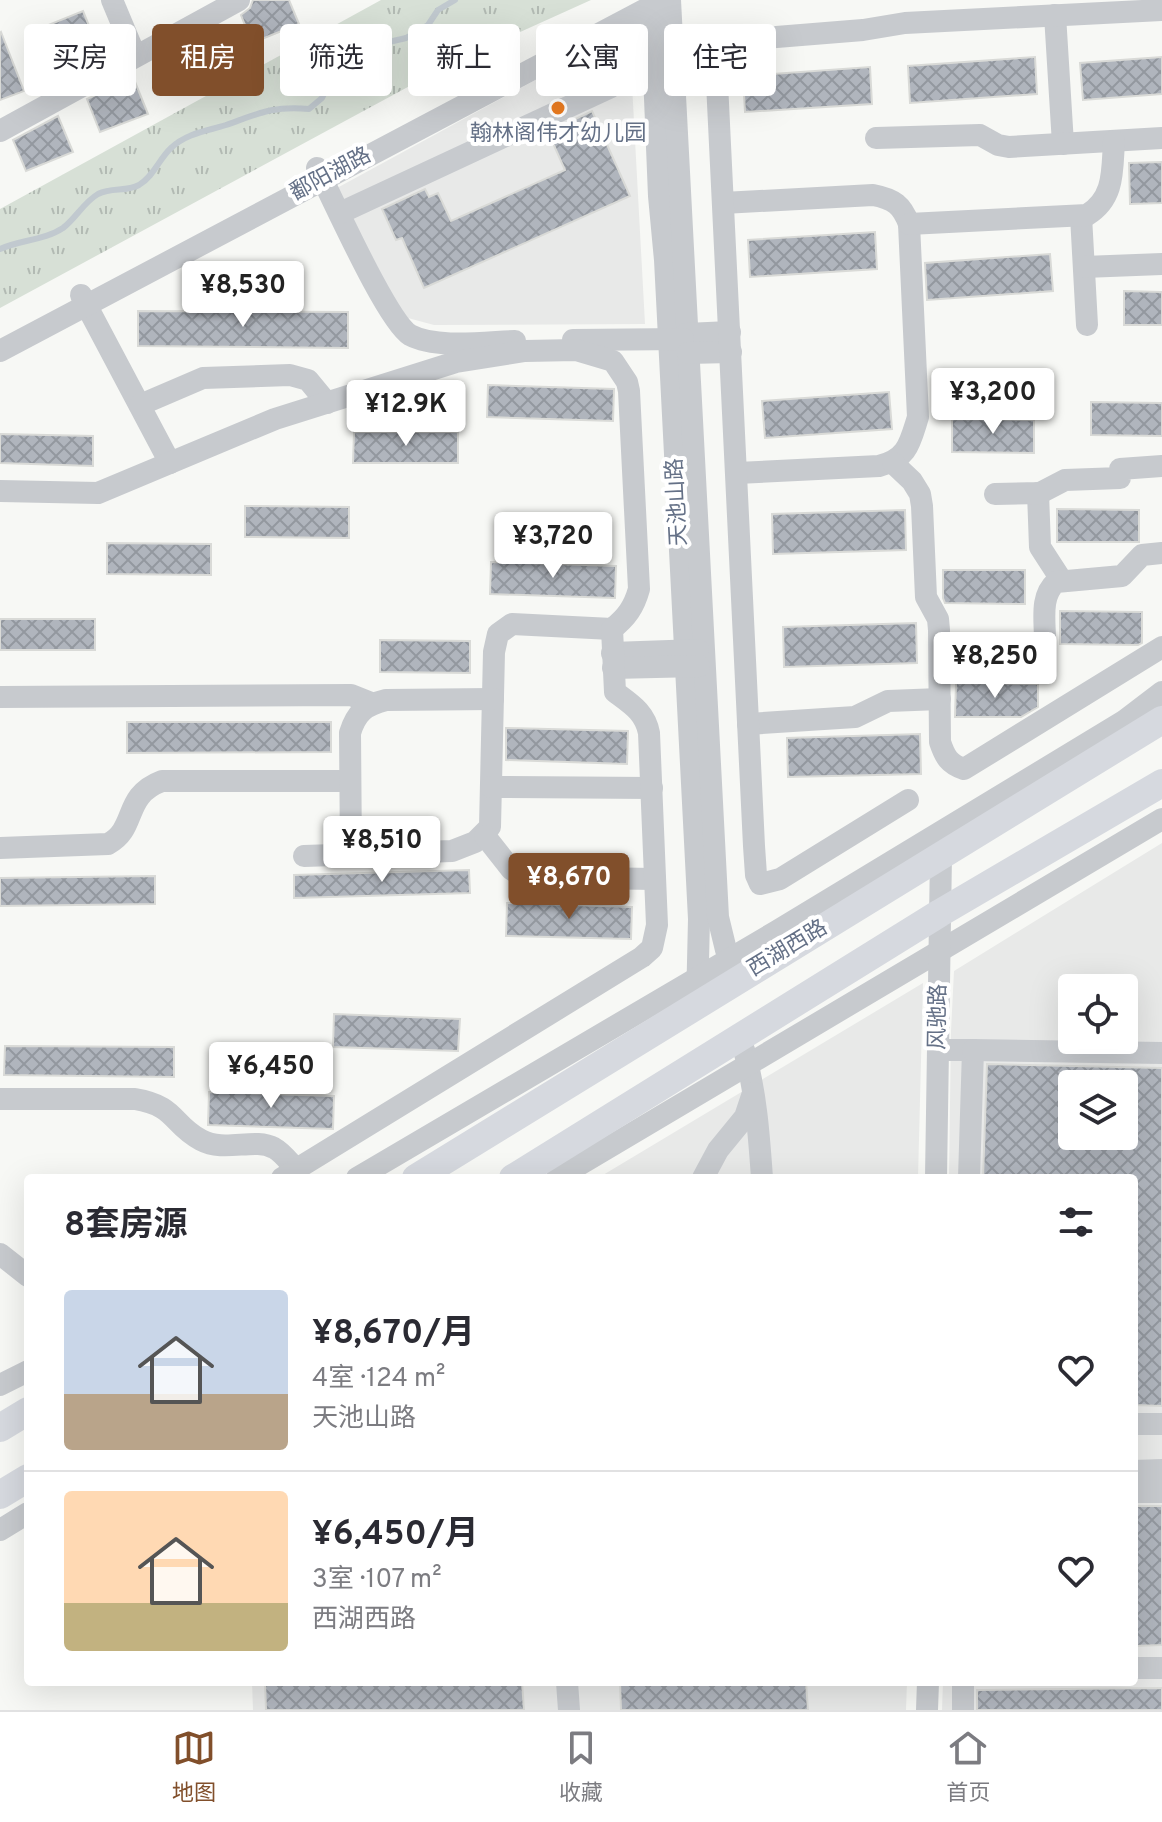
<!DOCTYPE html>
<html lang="zh">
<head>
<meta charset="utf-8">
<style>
  :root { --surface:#fff; --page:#f7f7f7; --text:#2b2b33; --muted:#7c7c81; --line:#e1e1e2; --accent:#814f2b }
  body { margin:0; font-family:Overpass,"Noto Sans SC",sans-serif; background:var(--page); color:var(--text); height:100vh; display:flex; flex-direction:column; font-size:30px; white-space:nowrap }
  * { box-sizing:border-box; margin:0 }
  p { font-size:26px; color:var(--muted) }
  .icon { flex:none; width:44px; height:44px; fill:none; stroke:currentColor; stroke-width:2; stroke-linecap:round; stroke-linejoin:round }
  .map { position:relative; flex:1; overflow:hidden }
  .sheet { position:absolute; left:24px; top:1174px; width:1114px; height:512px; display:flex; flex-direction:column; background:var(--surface); border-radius:8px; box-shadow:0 8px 32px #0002 }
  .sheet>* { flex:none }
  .banner { position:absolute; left:24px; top:24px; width:1114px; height:72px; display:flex; gap:16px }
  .buttons { position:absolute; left:1058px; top:974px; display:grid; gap:16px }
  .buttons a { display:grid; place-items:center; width:80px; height:80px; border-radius:8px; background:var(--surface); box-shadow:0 8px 32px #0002; font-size:40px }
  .price { position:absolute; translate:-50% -68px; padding:0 18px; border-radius:8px; background:#fff; color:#222; font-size:26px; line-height:52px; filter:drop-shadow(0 2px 4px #0008) }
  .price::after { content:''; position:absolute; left:50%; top:48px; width:24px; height:18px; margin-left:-12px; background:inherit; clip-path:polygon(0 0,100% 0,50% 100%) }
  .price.selected { background:var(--accent); color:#fff }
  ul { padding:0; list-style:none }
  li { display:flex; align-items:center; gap:24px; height:200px; padding:0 40px }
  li+li { border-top:2px solid var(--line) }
  li span { display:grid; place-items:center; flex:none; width:224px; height:160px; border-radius:8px; color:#555 }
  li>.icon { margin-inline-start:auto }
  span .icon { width:96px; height:96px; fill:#fffc; stroke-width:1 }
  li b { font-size:34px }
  h2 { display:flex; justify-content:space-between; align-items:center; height:96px; padding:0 40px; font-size:34px }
  .tag { padding:0 28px; border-radius:8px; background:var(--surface); box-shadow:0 8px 32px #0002; font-size:28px; line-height:72px }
  .tag.selected { background:var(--accent); color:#fff }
  .menu { display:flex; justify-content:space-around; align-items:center; height:112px; border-top:2px solid var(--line); background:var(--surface); font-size:22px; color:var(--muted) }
  .menu a { display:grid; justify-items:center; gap:4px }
  .menu .selected { color:var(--accent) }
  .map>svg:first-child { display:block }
  .built { fill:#e8e9e8; fill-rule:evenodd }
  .grass { fill:url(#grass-tufts) }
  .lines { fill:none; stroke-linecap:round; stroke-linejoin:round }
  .stream { stroke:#c1c9cf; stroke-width:6 }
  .building { fill:url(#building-cross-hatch); stroke:#d9dad7; stroke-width:2; fill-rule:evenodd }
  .minor { stroke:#c7cace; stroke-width:22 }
  .major { stroke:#d6d9df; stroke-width:28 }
  .poi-dot { fill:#eb7c21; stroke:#fff; stroke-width:3 }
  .labels { text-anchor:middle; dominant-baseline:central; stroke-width:8; stroke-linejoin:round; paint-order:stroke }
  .poi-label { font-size:22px; fill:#657187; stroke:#fff }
  .street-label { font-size:22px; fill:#657187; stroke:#fff }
</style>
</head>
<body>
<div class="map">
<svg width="1162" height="1710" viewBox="0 0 1162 1710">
  <defs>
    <pattern id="grass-tufts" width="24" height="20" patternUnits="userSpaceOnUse" patternTransform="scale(2)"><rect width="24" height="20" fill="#d7e0d6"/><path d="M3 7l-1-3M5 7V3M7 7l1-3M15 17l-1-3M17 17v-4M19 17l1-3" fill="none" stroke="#b2bab3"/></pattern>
    <pattern id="building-cross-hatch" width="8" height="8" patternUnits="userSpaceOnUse" patternTransform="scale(2)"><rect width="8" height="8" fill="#b0b5bd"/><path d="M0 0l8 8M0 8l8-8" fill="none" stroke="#93989f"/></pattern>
  </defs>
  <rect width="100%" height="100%" fill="#f7f8f5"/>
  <!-- built -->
  <g class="built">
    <polygon points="629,29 645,324 434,325 408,318 399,310 337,188"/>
    <path d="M 1162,843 L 1162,1710 L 942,1710 L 943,1682 L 1134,1682 L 1134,1178 L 949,1178 L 951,1031 L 954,971 ZM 1072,988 L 1124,988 L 1124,1040 L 1072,1040 ZM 1072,1084 L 1124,1084 L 1124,1136 L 1072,1136 Z"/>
    <polygon points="923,983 918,1178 598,1178"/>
    <polygon points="252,1682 907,1682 906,1710 253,1710"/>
  </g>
  <!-- grass -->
  <polygon class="grass" points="381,0 591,0 454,62 0,308 0,209"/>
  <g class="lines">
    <!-- stream -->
    <path class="stream" d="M 0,249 C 20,240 45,240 63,228 C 76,218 84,202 98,194 C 112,187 126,192 139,185 C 154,176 159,159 171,148 C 187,133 207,131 226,125 C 260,113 272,106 309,109 L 322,98 L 332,77 L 349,55 L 372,46 L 406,38 L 428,25 L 438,10 L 455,0"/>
  </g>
  <!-- building -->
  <g class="building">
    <polygon points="253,0 289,0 299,24 252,43 241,15 250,8"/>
    <polygon points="83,11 98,48 50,66 36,30"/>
    <polygon points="1,32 24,91 0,100 0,33"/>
    <polygon points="205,34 218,66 170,85 160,59"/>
    <polygon points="1035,57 1037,94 910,103 908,66"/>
    <polygon points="1162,57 1162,94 1083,100 1080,63"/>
    <polygon points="870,67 872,104 745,112 743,76"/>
    <polygon points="133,77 148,114 100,132 87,99"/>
    <polygon points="592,111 630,196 424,288 402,238 396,240 382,209 425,189 429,197 438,193 451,221 565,170 548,132"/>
    <polygon points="58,116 73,152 26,171 13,140"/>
    <polygon points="1162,162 1162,203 1130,204 1129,163"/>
    <polygon points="875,232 877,269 750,277 748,240"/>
    <polygon points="1050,254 1053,291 927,300 925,263"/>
    <polygon points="1124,291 1162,292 1162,325 1124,325"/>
    <polygon points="138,311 348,312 348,348 138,346"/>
    <polygon points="488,385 614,389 613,421 487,417"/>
    <polygon points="889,392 892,429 765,438 762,401"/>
    <polygon points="1091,402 1162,403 1162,436 1091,435"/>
    <polygon points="952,419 1034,420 1034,453 952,452"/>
    <polygon points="354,432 458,432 458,463 353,463"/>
    <polygon points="0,434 93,436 93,466 0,463"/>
    <polygon points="245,506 349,507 349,538 245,537"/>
    <polygon points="1057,509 1139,510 1139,542 1057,542"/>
    <polygon points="905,510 906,550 773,554 772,514"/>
    <polygon points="107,543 211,544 211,575 107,574"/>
    <polygon points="491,562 616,566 615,598 490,594"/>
    <polygon points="943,570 1025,570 1025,604 945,603 943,598"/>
    <polygon points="1060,611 1142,612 1142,643 1138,645 1060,644"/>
    <rect x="0" y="619" width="95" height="31"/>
    <polygon points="916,623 917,663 784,667 783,627"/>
    <polygon points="380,640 470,641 470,673 380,672"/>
    <polygon points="956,683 1038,684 1038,707 1021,717 955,717"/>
    <polygon points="127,722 331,722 331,752 127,753"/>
    <polygon points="506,728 628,731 627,764 506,760"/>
    <polygon points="920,734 921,774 788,777 787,738"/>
    <polygon points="469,870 470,893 294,898 294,875"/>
    <polygon points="155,876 155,904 0,906 0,878"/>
    <polygon points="507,903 632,907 631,939 506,936"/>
    <polygon points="334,1014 460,1019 458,1051 333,1047"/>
    <polygon points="5,1046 174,1047 174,1077 4,1075"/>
    <path d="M 987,1064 L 1162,1068 L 1162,1406 L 1134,1405 L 1134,1178 L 983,1178 ZM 1072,1084 L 1124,1084 L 1124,1136 L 1072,1136 Z"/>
    <polygon points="209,1092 334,1096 333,1129 208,1125"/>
    <polygon points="1134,1506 1162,1506 1162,1645 1134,1646"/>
    <polygon points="265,1682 522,1682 524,1710 266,1710"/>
    <polygon points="620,1682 806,1682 808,1710 621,1710"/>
    <polygon points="1162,1688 1162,1710 977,1710 977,1690"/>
  </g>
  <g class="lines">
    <!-- minor -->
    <g class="minor">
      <polyline points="112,0 135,55"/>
      <polyline points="651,0 659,196 665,260 699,919 697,1005"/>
      <polyline points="670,0 718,917 726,950 739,978"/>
      <polyline points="1055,15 1063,144"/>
      <polyline points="0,131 239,0"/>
      <polyline points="876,138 980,135 998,145 1009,147 1162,138"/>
      <path d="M 317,168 C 333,199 387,321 410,335 C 436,349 486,342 515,341"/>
      <path d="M 723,203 L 873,195 C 894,199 902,205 909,224 L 918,417 C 910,442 908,459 879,466 L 737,473"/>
      <polyline points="340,213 611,87"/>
      <polyline points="1081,216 1087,325"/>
      <path d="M 909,224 L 1087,215 C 1115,198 1112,170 1114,141"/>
      <polyline points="1084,267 1162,264"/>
      <polyline points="81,295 170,463"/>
      <polyline points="686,334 730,332"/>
      <polyline points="573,340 683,339"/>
      <polyline points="0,351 663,0"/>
      <polyline points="688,353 731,352"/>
      <polyline points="140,405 203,378 290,375 308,380 327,403"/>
      <path d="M 893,463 L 912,481 L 920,494 L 922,506 L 926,597 L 938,619 L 939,630 L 940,742 C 945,757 949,764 964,769 L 1162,647"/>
      <path d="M 0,491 L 98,493 L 275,419 L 456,362 L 525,351 L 576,350 L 613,361 L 627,382 L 629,391 L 639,589 C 634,607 627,617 612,629 L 512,624 L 498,634 L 494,652 L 490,827 L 475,842 L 452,851 L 304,856"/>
      <polyline points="1038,493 1040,547 1062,581"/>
      <polyline points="995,494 1040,493 1065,480 1120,478 1120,469 1162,466"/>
      <polyline points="612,653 698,650"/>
      <path d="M 940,655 L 1024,655 L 1045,640 C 1045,620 1040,596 1056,582 L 1122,576 L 1142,555 L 1162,553"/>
      <polyline points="613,668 699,666"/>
      <polyline points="0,697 351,695 371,703"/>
      <polyline points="748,724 855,717 888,701 940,699"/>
      <polyline points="491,787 652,788"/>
      <polyline points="908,800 780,879 760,884 756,875 754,846 716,62 730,44 764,38 863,30 905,23 1162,10"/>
      <polyline points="485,836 511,869 523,877 655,879"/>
      <path d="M 0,848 L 108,844 C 138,828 122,796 162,781 L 349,781"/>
      <path d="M 351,855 L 350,733 C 356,713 365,705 386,700 L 493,699"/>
      <path d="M 744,1050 C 756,1092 759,1135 762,1178"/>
      <polyline points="938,1050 973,1050 969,1178"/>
      <polyline points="973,1050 1162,1053"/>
      <path d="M 0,1099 L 135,1099 C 177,1106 171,1124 201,1140 C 225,1153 254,1137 274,1148 C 282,1152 290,1163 296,1169"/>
      <path d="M 282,1178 L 642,957 L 652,948 L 657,925 L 649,733 C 645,712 631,704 615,692 L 612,629"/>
      <polyline points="357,1178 777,931 1124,721 1162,692"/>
      <polyline points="557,1178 1162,819"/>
      <polyline points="703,1178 718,1150 745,1117 753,1093"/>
      <polyline points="936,1178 941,855"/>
      <polyline points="0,1254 28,1276"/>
      <polyline points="0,1385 28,1371"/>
      <polyline points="1134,1424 1162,1424"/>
      <polyline points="1134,1471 1162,1470"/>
      <polyline points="1134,1492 1162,1492"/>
      <polyline points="0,1530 28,1513"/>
      <polyline points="1134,1668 1162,1668"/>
      <polyline points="567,1682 569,1710"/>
      <polyline points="963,1682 963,1710"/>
      <polyline points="927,1710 928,1682"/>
    </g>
    <!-- major -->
    <g class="major">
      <polyline points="416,1178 1162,720"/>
      <polyline points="513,1178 940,913 1162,783"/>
      <polyline points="0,1428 28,1411"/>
      <polyline points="0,1495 28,1478"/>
    </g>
  </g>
  <!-- markers -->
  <circle class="poi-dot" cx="558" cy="108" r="8"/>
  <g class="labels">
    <!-- poi labels -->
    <g class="poi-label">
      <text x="558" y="134">翰林阁伟才幼儿园</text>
    </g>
    <!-- street labels -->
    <g class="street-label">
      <text transform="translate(331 175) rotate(-28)">鄱阳湖路</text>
      <text transform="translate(678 502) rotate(-93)">天池山路</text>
      <text transform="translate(788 949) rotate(-31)">西湖西路</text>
      <text transform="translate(939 1017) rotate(-89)">风驰路</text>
    </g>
  </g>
</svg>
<div class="buttons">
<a><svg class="icon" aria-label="locate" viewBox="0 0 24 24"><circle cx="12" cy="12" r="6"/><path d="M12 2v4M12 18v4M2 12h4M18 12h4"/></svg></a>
<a><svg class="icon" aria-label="layers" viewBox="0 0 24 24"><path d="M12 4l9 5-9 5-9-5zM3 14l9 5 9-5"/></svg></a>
</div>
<b class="price" style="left:243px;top:329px">¥8,530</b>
<b class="price" style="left:993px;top:436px">¥3,200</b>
<b class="price" style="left:406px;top:448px">¥12.9K</b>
<b class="price" style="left:553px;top:580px">¥3,720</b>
<b class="price" style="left:995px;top:700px">¥8,250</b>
<b class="price" style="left:382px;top:884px">¥8,510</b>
<b class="price selected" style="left:569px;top:921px">¥8,670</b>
<b class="price" style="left:271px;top:1110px">¥6,450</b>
<div class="banner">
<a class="tag">买房</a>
<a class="tag selected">租房</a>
<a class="tag">筛选</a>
<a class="tag">新上</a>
<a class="tag">公寓</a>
<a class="tag">住宅</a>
</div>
<section class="sheet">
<h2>8套房源<svg class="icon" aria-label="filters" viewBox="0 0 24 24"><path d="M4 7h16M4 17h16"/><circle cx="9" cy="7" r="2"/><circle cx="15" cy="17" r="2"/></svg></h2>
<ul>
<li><span style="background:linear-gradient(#c9d6e8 65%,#b9a48a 0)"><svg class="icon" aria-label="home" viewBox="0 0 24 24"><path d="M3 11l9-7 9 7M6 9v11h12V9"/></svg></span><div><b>¥8,670/月</b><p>4室 · 124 m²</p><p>天池山路</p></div><svg class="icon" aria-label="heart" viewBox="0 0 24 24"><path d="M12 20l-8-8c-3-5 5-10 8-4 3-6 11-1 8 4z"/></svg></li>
<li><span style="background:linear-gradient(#ffd9b3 70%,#c2b280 0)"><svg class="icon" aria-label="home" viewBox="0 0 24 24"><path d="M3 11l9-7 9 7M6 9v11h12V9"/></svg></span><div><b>¥6,450/月</b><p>3室 · 107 m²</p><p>西湖西路</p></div><svg class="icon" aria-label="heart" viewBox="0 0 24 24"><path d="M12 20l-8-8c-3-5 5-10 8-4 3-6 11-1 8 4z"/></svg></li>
</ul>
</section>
</div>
<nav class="menu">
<a class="selected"><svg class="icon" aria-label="map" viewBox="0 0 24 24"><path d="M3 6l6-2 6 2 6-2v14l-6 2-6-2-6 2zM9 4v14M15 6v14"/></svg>地图</a>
<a><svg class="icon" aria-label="saved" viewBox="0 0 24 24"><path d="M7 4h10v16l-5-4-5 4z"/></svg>收藏</a>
<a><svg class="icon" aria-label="home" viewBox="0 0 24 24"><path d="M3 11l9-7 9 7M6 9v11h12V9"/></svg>首页</a>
</nav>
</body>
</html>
